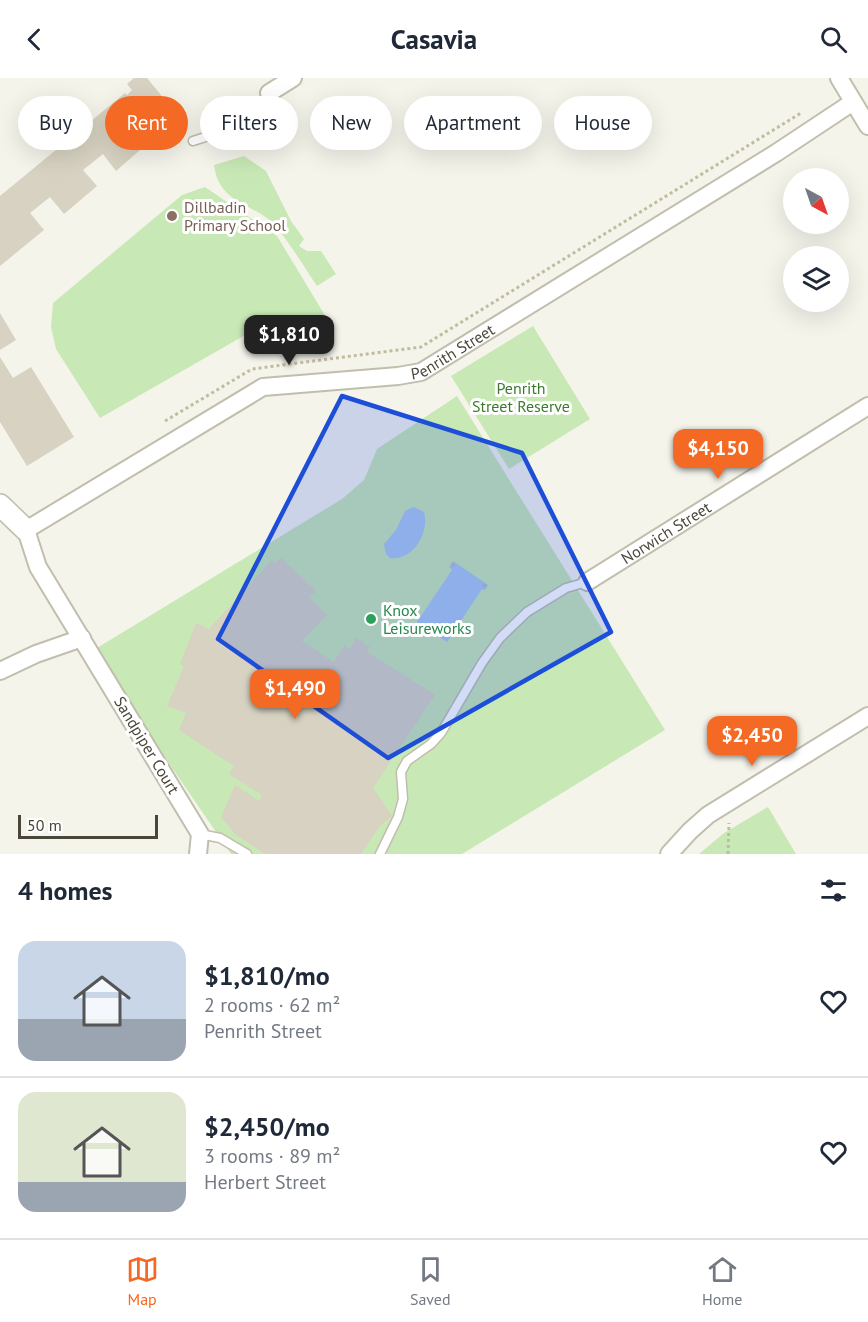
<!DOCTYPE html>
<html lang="en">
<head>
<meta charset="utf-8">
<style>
  :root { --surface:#fff; --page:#f6f6f7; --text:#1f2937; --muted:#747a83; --line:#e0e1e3; --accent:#f46923 }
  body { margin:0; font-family:"PT Sans",sans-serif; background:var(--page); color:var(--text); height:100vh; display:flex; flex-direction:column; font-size:22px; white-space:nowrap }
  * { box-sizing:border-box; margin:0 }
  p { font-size:20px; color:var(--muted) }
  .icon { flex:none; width:33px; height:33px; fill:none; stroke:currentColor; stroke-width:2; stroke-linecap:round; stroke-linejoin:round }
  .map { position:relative; height:776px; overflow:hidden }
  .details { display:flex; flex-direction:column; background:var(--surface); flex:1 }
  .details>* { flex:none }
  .guide { position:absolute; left:18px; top:18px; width:832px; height:54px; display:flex; gap:12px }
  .needle { width:39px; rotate:140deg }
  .fabs { position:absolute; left:783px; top:90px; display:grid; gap:12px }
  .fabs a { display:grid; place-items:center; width:66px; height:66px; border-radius:50%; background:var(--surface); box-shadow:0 6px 24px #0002; font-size:30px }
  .scale { position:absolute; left:18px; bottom:15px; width:140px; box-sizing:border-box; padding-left:6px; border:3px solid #4a4639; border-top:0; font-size:16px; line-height:21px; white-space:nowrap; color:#4a4639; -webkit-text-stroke:4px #fff; paint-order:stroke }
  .price { position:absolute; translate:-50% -51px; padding:0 14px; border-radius:12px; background:var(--accent); color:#fff; font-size:20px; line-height:39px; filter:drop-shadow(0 2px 3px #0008) }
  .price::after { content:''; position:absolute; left:50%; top:36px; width:18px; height:14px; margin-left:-9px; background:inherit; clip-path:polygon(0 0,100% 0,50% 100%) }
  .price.on { background:#222; color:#fff }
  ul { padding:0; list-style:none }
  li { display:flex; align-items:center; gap:18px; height:150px; padding:0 18px }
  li+li { border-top:2px solid var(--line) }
  li span { display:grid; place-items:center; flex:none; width:168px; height:120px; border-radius:18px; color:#555 }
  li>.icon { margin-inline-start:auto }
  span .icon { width:72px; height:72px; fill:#fffc; stroke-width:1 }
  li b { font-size:26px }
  h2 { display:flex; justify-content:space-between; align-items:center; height:72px; padding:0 18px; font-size:26px }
  .chip { padding:0 21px; border-radius:27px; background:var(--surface); box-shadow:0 6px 24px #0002; font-size:21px; line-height:54px }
  .chip.on { background:var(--accent); color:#fff }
  header { display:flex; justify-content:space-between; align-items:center; height:78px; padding:0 18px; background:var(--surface); font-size:27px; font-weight:600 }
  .dock { display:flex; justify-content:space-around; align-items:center; height:84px; border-top:2px solid var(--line); background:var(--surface); font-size:16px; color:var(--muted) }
  .dock a { display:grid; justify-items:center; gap:3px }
  .dock .on { color:var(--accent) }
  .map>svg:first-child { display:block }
  .green { fill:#c8e8b6 }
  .water { fill:#aac7ef }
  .building { fill:#d7d2c1 }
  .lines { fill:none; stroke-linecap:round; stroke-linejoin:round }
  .service-casing { stroke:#c1beae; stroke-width:11 }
  .minor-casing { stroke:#c1beae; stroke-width:20 }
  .tertiary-casing { stroke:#c1beae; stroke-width:24 }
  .path { stroke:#c2bc9f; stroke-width:3; stroke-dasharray:3 3; stroke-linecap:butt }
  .service { stroke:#fff; stroke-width:8 }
  .minor { stroke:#fff; stroke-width:16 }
  .tertiary { stroke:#fff; stroke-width:21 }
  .marked { fill:#1d4ed8; fill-opacity:0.2; stroke:#1d4ed8; stroke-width:4.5; stroke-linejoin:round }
  .education-dot { fill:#8d6e63; stroke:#fff; stroke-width:2 }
  .leisure-dot { fill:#2e9e5b; stroke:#fff; stroke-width:2 }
  .labels { text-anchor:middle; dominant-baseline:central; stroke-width:6; stroke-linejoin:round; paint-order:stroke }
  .education-label { font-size:16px; fill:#785e54; stroke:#fff; text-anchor:start }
  .street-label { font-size:16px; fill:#4a4639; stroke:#fff }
  .park-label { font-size:16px; fill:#3c7b2d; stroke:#fff }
  .leisure-label { font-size:16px; fill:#27864d; stroke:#fff; text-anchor:start }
</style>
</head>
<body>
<header><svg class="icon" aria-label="back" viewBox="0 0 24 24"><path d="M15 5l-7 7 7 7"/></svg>Casavia<svg class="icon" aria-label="search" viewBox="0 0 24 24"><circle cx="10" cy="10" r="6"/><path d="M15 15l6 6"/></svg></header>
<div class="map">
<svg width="868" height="776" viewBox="0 0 868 776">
  <rect width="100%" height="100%" fill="#f5f4eb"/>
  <!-- green -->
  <g class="green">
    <path d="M 244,78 L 266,93 L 291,143 L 304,161 L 299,168 L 307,173 L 321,173 L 336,196 L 317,208 C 304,189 292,168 277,150 C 256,124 219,128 214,87 Z"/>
    <polygon points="205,109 277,158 326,239 254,252 100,340 56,271 51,249 53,225 182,117"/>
    <polygon points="533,248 590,341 509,391 451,298"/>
    <polygon points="457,318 665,652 462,776 231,776 92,573 342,421 364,402 377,371"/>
    <polygon points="768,729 796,776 699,776 724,755"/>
  </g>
  <!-- water -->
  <g class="water">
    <path d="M 414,429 L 424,434 C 430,454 413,483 390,480 L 386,476 L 384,466 L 396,452 L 405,433 Z"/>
    <polygon points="453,483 488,507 485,512 482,511 447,564 417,544 452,492 449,489"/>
  </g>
  <!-- building -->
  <g class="building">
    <polygon points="134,0 147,0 183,44 168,57 164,51 116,93 103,76 83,92 97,108 64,136 50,119 30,135 44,152 0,188 0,118 125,15 127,17 132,12 127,6"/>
    <polygon points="0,235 16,262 0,272"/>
    <polygon points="0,279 13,300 31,289 74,359 27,388 0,344"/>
    <polygon points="281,480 316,513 309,519 327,537 302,563 334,584 345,567 350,571 356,560 370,569 366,573 435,617 373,710 392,738 379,749 361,776 265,776 236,757 221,739 235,707 259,723 262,717 229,696 234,688 179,652 186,635 167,628 184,588 180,586 196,545 209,551 272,482 275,485"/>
  </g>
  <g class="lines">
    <!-- service casing -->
    <g class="service-casing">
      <g id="service">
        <polyline points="193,63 255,43 269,15"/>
        <polyline points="200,756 220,760 247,776"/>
        <polyline points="380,776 398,739 403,721 401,694 407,683 431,666 441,655 482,585 500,560 527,534 566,510 587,504"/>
      </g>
    </g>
    <!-- minor casing -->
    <g class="minor-casing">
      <g id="minor">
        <polyline points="839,0 868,48"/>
        <polyline points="269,15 293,0"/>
        <path id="s1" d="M 587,504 L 868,328"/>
        <polyline points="0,593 36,576 82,560"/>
        <path id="s2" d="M 198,776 L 200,756 L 38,489 L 26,452 L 263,309 L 398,298 L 421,294 L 776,75 L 853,24"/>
        <polyline points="669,776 690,753 708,737 868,638"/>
      </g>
    </g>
    <!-- tertiary casing -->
    <g class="tertiary-casing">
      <polyline id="tertiary" points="0,427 26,452"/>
    </g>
    <!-- path -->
    <g class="path">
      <polyline points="165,343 252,291 421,269 801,35"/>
      <polyline points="452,486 455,488"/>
      <polyline points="483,507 487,509"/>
      <polyline points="728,776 729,745"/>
    </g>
    <!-- service -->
    <use href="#service" class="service"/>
    <!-- minor -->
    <use href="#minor" class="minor"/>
    <!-- tertiary -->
    <use href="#tertiary" class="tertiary"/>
  </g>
  <!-- marked area -->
  <path class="marked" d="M 342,318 L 522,375 L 611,554 L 388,680 L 218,561 Z"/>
  <!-- markers -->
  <circle class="education-dot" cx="172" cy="138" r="6"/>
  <circle class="leisure-dot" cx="371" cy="541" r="6"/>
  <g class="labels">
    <!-- education labels -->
    <g class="education-label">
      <text x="184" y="129">Dillbadin<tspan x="184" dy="18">Primary School</tspan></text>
    </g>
    <!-- street labels -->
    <g class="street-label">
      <text stroke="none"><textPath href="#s2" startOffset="844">Penrith Street</textPath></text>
      <text stroke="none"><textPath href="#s1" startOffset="93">Norwich Street</textPath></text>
      <text transform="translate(147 667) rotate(59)">Sandpiper Court</text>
    </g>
    <!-- park labels -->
    <g class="park-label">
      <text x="521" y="310">Penrith<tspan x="521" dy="18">Street Reserve</tspan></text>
    </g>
    <!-- leisure labels -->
    <g class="leisure-label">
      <text x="383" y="532">Knox<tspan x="383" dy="18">Leisureworks</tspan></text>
    </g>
  </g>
</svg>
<div class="fabs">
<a><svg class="needle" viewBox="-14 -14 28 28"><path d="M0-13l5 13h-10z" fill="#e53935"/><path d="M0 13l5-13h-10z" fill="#747a83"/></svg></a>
<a><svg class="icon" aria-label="layers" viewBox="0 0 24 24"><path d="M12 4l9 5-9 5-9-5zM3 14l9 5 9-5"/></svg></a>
</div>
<div class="scale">50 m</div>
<b class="price on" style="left:289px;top:288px">$1,810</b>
<b class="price" style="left:718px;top:402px">$4,150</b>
<b class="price" style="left:295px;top:642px">$1,490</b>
<b class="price" style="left:752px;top:689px">$2,450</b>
<div class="guide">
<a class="chip">Buy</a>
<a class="chip on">Rent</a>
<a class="chip">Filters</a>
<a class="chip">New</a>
<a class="chip">Apartment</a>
<a class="chip">House</a>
</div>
</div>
<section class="details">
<h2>4 homes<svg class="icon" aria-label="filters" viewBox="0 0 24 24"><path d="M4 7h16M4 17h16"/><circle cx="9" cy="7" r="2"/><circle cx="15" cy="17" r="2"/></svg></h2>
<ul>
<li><span style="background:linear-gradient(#c9d6e8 65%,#9aa5b1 0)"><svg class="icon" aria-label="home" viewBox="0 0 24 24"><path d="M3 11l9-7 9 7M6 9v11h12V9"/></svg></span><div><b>$1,810/mo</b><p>2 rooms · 62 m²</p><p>Penrith Street</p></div><svg class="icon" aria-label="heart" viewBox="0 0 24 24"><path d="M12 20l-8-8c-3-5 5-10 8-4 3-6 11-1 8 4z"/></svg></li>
<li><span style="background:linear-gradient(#dfe7d0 75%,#9aa5b1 0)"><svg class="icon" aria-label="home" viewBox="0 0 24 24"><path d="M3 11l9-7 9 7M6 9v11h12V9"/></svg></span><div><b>$2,450/mo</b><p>3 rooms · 89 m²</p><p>Herbert Street</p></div><svg class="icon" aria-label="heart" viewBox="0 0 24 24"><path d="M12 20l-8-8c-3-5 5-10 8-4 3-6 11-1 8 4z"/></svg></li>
</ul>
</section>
<nav class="dock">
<a class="on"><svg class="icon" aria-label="map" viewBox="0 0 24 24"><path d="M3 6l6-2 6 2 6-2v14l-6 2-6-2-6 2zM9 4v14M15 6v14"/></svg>Map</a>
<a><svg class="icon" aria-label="saved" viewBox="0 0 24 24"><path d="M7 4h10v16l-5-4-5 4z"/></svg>Saved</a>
<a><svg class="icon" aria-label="home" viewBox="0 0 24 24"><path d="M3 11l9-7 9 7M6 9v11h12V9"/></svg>Home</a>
</nav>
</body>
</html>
